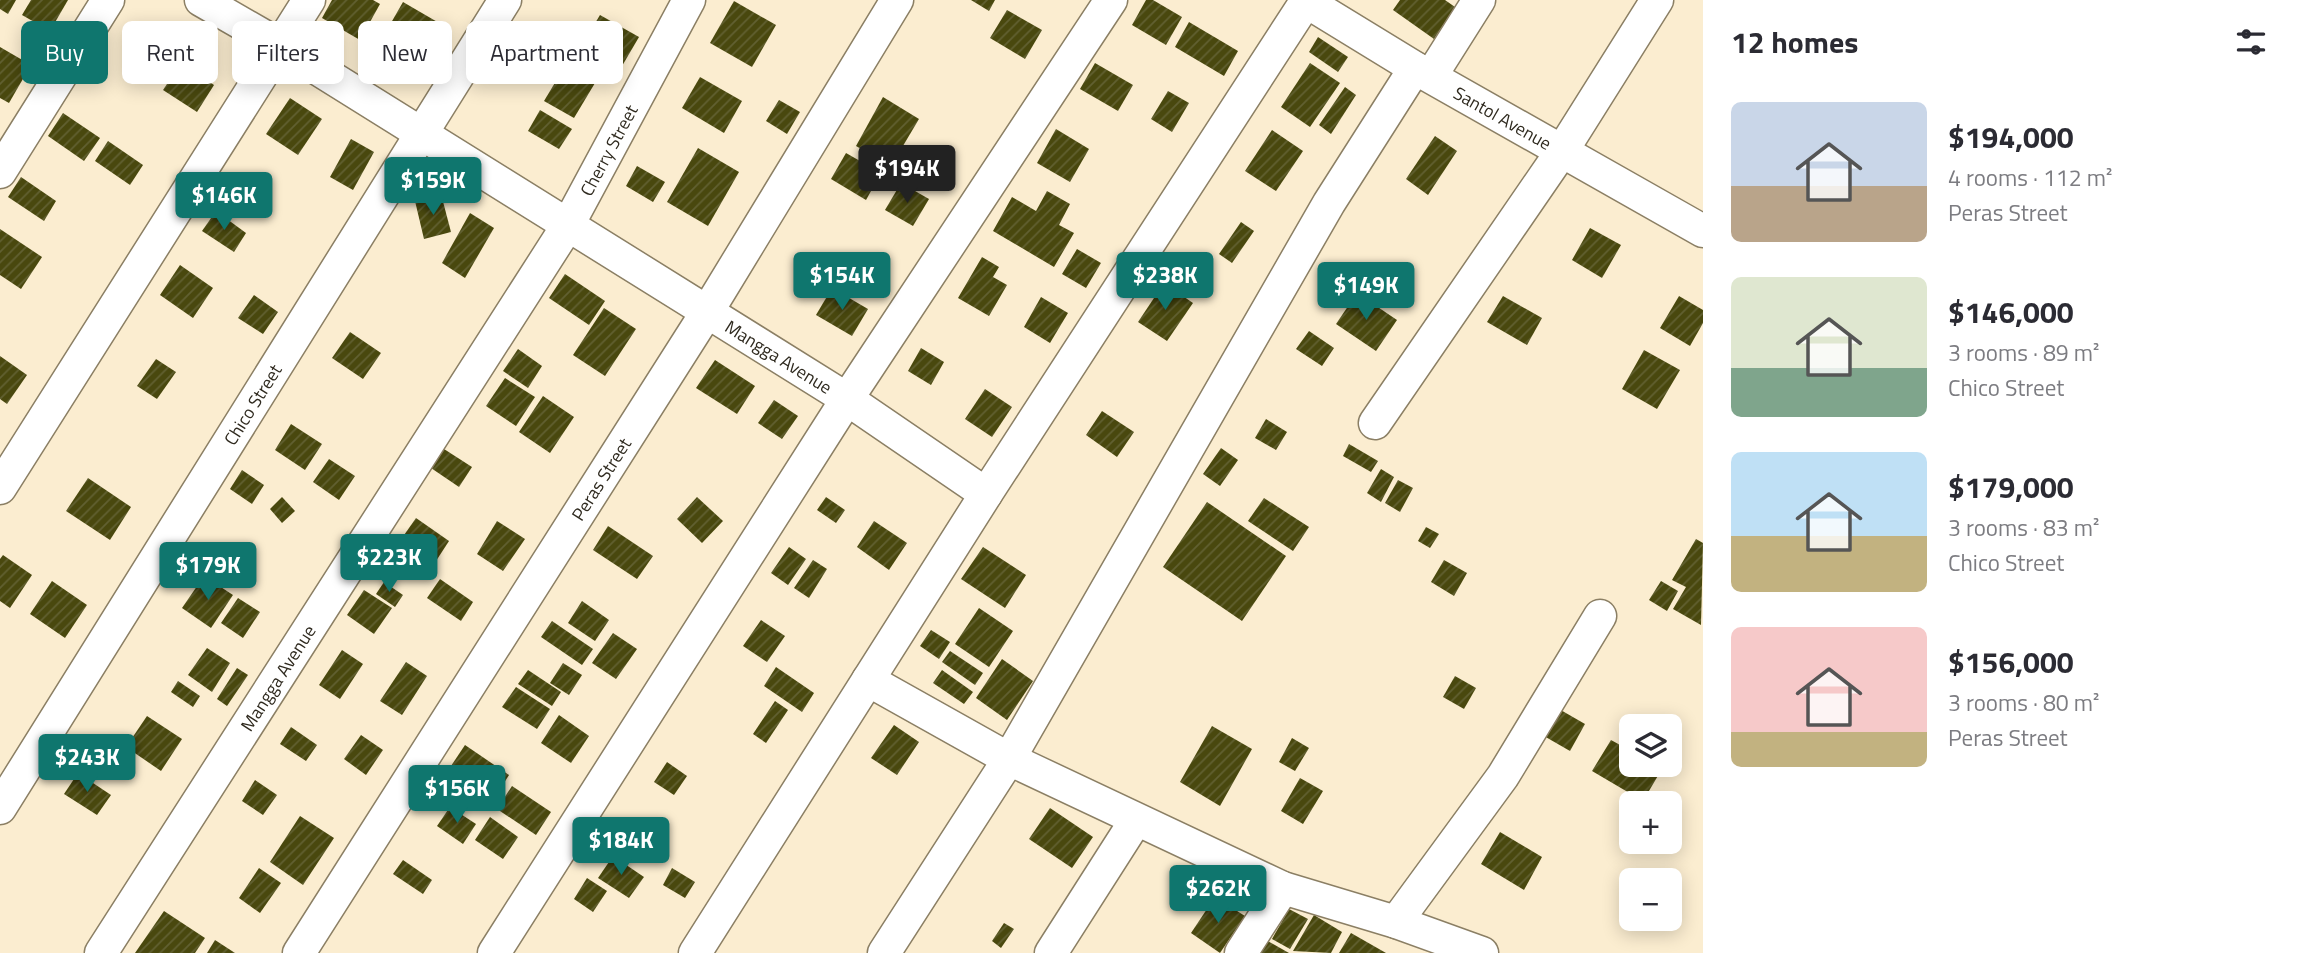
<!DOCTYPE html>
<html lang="en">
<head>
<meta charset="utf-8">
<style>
  :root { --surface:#fff; --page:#f7f7f7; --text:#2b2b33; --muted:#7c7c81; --accent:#0f766e }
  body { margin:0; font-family:"Titillium Web",sans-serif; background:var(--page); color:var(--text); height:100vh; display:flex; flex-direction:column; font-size:26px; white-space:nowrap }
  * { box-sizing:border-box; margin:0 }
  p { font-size:23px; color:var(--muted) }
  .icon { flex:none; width:38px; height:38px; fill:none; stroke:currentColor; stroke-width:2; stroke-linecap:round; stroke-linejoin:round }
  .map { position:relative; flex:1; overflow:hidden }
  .sheet { display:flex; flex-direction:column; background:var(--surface); width:595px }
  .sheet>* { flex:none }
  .guide { position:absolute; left:21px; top:21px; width:665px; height:63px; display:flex; gap:14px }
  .controls { position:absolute; left:1619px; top:714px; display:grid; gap:14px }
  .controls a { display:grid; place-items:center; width:63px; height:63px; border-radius:10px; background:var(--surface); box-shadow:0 4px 18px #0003; font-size:35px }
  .price { position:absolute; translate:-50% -60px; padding:0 16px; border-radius:7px; background:var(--accent); color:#fff; font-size:23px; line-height:46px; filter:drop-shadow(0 2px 4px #0008) }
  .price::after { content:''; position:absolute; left:50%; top:42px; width:21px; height:16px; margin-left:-10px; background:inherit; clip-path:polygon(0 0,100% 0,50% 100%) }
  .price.active { background:#222; color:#fff }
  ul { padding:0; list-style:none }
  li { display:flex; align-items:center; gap:21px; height:175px; padding:0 28px }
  li span { display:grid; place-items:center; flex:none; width:196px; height:140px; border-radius:10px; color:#555 }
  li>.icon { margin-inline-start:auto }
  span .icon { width:84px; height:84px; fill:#fffc; stroke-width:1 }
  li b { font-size:30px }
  h2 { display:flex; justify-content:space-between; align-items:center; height:84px; padding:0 28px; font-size:30px }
  .tag { padding:0 24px; border-radius:10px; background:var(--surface); box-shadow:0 4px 18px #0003; font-size:24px; line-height:63px }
  .tag.active { background:var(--accent); color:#fff }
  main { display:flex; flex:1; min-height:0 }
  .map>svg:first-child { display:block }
  .building { fill:url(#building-hatch) }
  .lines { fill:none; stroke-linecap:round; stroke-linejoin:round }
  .street-casing { stroke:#8b7f64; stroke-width:35 }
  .street { stroke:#fff; stroke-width:32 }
  .labels { text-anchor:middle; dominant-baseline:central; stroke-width:7; stroke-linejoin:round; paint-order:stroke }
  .street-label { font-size:18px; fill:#2f2a1f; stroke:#fefcf6 }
</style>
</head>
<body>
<main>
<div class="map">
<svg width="1703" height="953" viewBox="0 0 1703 953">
  <defs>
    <pattern id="building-hatch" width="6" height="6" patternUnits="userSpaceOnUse" patternTransform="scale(1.75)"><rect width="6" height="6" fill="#49480e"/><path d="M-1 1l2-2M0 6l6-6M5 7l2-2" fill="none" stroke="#616031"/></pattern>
  </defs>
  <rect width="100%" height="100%" fill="#fbedd0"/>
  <!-- building -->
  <g class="building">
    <polygon points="0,0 16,0 8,14 0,9"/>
    <polygon points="31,0 68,0 50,31 22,15"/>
    <polygon points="332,0 373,0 380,4 360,40 322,18"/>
    <polygon points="971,0 995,0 989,11"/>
    <polygon points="1146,0 1153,0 1182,17 1166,45 1132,25"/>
    <polygon points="1400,0 1445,0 1455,7 1434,39 1393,10"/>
    <polygon points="734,1 776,25 752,67 710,43"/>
    <polygon points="403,2 446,27 419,75 376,49"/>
    <polygon points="1007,10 1042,30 1025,59 990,38"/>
    <polygon points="600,15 639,37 615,78 576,55"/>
    <polygon points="1189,22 1238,51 1224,76 1175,47"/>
    <polygon points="1318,37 1348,57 1338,72 1309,52"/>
    <polygon points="0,47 31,65 9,103 0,98"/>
    <polygon points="181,63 214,85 197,112 163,90"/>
    <polygon points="1095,63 1133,85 1118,111 1080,89"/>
    <polygon points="1310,63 1340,83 1310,127 1281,107"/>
    <polygon points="565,66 595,83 574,118 544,101"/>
    <polygon points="700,77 742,101 724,133 682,108"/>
    <polygon points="1345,87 1356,95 1331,134 1319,125"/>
    <polygon points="1168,91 1189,103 1172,132 1151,119"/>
    <polygon points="883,97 919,119 891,166 856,146"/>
    <polygon points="290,98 322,119 298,155 266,134"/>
    <polygon points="779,100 800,112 787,134 766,121"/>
    <polygon points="540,110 572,129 559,149 528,131"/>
    <polygon points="63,113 100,138 84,161 48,136"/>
    <polygon points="1056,129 1089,149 1070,182 1037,163"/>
    <polygon points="1272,130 1303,151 1276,191 1245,171"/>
    <polygon points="1435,136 1457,151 1428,195 1406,179"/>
    <polygon points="351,139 374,152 353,190 330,177"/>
    <polygon points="108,141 143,165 130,185 95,161"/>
    <polygon points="698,148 739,172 708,226 667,202"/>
    <polygon points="846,153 881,173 866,200 831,179"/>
    <polygon points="637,166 665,182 653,202 626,186"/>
    <polygon points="21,177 56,201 44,221 8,197"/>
    <polygon points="901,183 929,199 913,226 885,210"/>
    <polygon points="1047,191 1070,204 1059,225 1074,233 1054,267 993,231 1012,197 1036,211"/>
    <polygon points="441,194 451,232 424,239 415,201"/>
    <polygon points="216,211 246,233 234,252 202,231"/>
    <polygon points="470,213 494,228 465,278 442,263"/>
    <polygon points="1241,222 1254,231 1232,263 1219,254"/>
    <polygon points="1590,228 1621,245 1602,278 1572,260"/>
    <polygon points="0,229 42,257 21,289 0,275"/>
    <polygon points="1077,249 1101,263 1086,288 1062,274"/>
    <polygon points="982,257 999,267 993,277 1007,285 989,316 958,298"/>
    <polygon points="180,265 213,288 193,318 160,295"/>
    <polygon points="565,274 605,301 589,325 549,298"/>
    <polygon points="1164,283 1193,303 1167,341 1138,322"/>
    <polygon points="832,288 868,309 852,336 816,315"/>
    <polygon points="1357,293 1397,320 1376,351 1336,324"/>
    <polygon points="254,295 278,312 263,334 238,318"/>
    <polygon points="1503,296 1542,318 1527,345 1487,322"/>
    <polygon points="1679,296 1703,310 1703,323 1690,346 1660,328"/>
    <polygon points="1041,297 1068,313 1050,343 1024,327"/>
    <polygon points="604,308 636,329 605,376 573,355"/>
    <polygon points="1309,331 1334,348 1322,366 1296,349"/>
    <polygon points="350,332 381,353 363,379 332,358"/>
    <polygon points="921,348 944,362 931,385 908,371"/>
    <polygon points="518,349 542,366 528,388 503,371"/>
    <polygon points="1644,350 1680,370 1657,409 1622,389"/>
    <polygon points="0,356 27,375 7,404 0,399"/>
    <polygon points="156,359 176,372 157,399 137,386"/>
    <polygon points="715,360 755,386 737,414 696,388"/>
    <polygon points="505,378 535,397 516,426 486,406"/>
    <polygon points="985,389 1012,407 992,437 965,419"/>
    <polygon points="543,396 574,417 550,453 519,432"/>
    <polygon points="774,400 798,416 782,439 758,423"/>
    <polygon points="1102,411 1134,432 1117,457 1086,435"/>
    <polygon points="1266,419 1287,432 1276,450 1255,438"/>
    <polygon points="291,424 322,444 305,470 275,450"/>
    <polygon points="1349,444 1378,461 1371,472 1343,456"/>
    <polygon points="1221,448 1238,460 1220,486 1203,474"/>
    <polygon points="444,449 472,467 459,487 431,468"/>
    <polygon points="329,459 355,476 339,500 313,482"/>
    <polygon points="1381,469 1394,477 1381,502 1367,493"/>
    <polygon points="242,470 264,485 252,504 230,489"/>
    <polygon points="88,478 131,507 110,540 66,511"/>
    <polygon points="1398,480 1413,488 1400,512 1385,503"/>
    <polygon points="282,497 295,511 282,523 270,509"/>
    <polygon points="697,497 723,521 702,543 677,519"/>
    <polygon points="826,497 845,510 836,523 817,510"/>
    <polygon points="1264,498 1309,527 1293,551 1248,521"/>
    <polygon points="1207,502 1286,556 1242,621 1163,567"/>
    <polygon points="416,518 449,541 436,561 402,538"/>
    <polygon points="497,521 525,539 503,571 477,554"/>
    <polygon points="874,521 907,543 889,570 857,547"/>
    <polygon points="608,526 653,556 637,579 593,550"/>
    <polygon points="1426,527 1439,534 1430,548 1418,541"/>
    <polygon points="1696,539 1703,543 1701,625 1673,609 1686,587 1672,580"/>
    <polygon points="789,547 806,559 788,585 771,573"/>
    <polygon points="983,547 1026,575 1005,608 961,579"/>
    <polygon points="3,555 32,575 10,608 0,601 0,559"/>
    <polygon points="813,560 827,569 809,598 794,588"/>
    <polygon points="1444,560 1467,573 1454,596 1431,582"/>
    <polygon points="204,576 233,595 211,628 182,608"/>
    <polygon points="440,579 473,602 461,621 427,598"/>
    <polygon points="52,581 87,605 65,638 30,614"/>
    <polygon points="1661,581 1678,591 1667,611 1649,600"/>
    <polygon points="384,582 403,595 395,607 376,594"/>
    <polygon points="364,590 392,608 374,634 347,615"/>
    <polygon points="238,598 260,612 243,638 221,623"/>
    <polygon points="582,601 609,620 595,641 568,623"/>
    <polygon points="979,608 1013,631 989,667 955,644"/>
    <polygon points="761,620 785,636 767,662 743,646"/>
    <polygon points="552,621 593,649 582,665 541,637"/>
    <polygon points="931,630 950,642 939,659 920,646"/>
    <polygon points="613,633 637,649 616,679 592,663"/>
    <polygon points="207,648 230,663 212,692 188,675"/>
    <polygon points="342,650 363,664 340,699 319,685"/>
    <polygon points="950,651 983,673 975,685 942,662"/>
    <polygon points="1002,659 1033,681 1007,720 976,698"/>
    <polygon points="406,662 427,676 402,715 380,701"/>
    <polygon points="563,663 582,675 569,695 550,683"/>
    <polygon points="776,667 814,693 802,712 764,686"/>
    <polygon points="237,668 248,675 227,706 217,699"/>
    <polygon points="528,670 561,692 552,706 518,684"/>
    <polygon points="942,670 973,692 964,704 933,683"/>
    <polygon points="1455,676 1476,688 1464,709 1443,697"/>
    <polygon points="178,681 200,696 193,707 171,692"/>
    <polygon points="516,687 550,709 537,729 502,707"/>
    <polygon points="775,701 788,710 766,743 753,734"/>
    <polygon points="1552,705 1585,724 1570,751 1537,732"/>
    <polygon points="559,715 589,736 571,763 541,743"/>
    <polygon points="147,716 182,739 161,771 126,747"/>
    <polygon points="894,725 919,742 897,775 871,758"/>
    <polygon points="1212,726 1252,749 1220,806 1180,782"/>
    <polygon points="291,727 317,745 306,761 280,744"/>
    <polygon points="361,735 383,750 366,775 344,759"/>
    <polygon points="1292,738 1309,748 1295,771 1279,762"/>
    <polygon points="1611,740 1631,751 1631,765 1654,765 1662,769 1643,801 1592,771"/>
    <polygon points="465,745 509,775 486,811 441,781"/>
    <polygon points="667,762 687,776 674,795 654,782"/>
    <polygon points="78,773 111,795 97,815 64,794"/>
    <polygon points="1300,778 1323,791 1303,824 1281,811"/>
    <polygon points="255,780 277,795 263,815 242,801"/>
    <polygon points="512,786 551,812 536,835 497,809"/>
    <polygon points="450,807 476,824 463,844 437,826"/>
    <polygon points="1050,808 1093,837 1072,868 1029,839"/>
    <polygon points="300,816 334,838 303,885 270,862"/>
    <polygon points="490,817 518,837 503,859 475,840"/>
    <polygon points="1500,832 1542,857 1524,890 1481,864"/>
    <polygon points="613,856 644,877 629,898 598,878"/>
    <polygon points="403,860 432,880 423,894 393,874"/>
    <polygon points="259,868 281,883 260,913 239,898"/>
    <polygon points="672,868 695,882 685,898 663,885"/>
    <polygon points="587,878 607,891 593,912 574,899"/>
    <polygon points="1215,897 1245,916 1220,953 1191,933"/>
    <polygon points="1289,909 1308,919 1290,949 1272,939"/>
    <polygon points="164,911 205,938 195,953 135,953"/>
    <polygon points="1314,915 1342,932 1331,953 1293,951"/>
    <polygon points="1004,923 1014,929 1001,948 992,941"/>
    <polygon points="1351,933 1386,953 1339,953"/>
    <polygon points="215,940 235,953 207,953"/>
    <polygon points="1266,940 1289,953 1259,953"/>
  </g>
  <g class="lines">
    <!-- street casing -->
    <g class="street-casing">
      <g id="street">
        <path id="s1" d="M 201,0 L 281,46 L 847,399 L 986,494"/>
        <path id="s2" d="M 1304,0 L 1415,68 L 1703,231"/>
        <polyline points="1431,76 1479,0"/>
        <polyline points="0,172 108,0"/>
        <polyline points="1375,423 1562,151 1657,0"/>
        <polyline points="0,488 309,0"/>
        <polyline points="868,680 1009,759 1283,888 1396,922 1482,953"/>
        <path id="s3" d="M 0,808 L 505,0"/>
        <polyline points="1396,922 1503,776 1600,616"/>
        <path id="s4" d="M 101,953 L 568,225 L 689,0"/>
        <path id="s5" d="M 299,953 L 707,312 L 897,0"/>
        <polyline points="494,953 847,399 1111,0"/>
        <polyline points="695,953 986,494 1307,0"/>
        <polyline points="884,953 1009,759 1329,203 1415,68"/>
        <polyline points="1051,953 1136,820"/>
        <polyline points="1241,953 1283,888"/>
      </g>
    </g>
    <!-- street -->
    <use href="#street" class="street"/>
  </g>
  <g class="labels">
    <!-- street labels -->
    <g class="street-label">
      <text stroke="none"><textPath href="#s2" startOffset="231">Santol Avenue</textPath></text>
      <text stroke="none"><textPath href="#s4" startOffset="950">Cherry Street</textPath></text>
      <text stroke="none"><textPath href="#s1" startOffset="679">Mangga Avenue</textPath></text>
      <text stroke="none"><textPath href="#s3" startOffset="476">Chico Street</textPath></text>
      <text stroke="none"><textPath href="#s5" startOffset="562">Peras Street</textPath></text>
      <text stroke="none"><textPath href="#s4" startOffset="327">Mangga Avenue</textPath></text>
    </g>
  </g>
</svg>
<div class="controls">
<a><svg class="icon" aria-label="layers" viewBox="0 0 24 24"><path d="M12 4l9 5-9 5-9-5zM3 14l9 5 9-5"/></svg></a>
<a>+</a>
<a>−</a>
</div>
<b class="price active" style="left:907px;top:205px">$194K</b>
<b class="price" style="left:433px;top:217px">$159K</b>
<b class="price" style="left:224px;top:232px">$146K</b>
<b class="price" style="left:842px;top:312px">$154K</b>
<b class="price" style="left:1165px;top:312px">$238K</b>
<b class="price" style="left:1366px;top:322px">$149K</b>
<b class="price" style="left:389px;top:594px">$223K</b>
<b class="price" style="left:208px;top:602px">$179K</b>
<b class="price" style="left:87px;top:794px">$243K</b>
<b class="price" style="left:457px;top:825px">$156K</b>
<b class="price" style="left:621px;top:877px">$184K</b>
<b class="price" style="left:1218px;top:925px">$262K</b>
<div class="guide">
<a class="tag active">Buy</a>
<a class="tag">Rent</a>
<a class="tag">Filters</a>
<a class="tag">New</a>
<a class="tag">Apartment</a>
</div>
</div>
<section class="sheet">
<h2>12 homes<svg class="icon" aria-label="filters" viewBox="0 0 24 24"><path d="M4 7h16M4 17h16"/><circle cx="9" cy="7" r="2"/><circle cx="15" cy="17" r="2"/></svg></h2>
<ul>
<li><span style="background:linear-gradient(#c9d6e8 60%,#b9a48a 0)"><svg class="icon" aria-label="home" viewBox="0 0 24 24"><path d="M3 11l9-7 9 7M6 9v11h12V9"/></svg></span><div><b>$194,000</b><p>4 rooms · 112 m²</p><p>Peras Street</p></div></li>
<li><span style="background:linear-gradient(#dfe7d0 65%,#7fa58c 0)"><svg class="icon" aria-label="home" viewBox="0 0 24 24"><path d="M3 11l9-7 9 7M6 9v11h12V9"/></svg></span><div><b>$146,000</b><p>3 rooms · 89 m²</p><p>Chico Street</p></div></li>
<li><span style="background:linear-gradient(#bfe0f5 60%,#c2b280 0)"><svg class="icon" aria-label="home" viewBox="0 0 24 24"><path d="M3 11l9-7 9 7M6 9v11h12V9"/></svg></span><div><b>$179,000</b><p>3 rooms · 83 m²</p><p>Chico Street</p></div></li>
<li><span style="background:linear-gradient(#f6c9c9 75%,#c2b280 0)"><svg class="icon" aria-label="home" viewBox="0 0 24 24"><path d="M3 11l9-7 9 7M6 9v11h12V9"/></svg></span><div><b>$156,000</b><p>3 rooms · 80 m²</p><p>Peras Street</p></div></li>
</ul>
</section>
</main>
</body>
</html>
